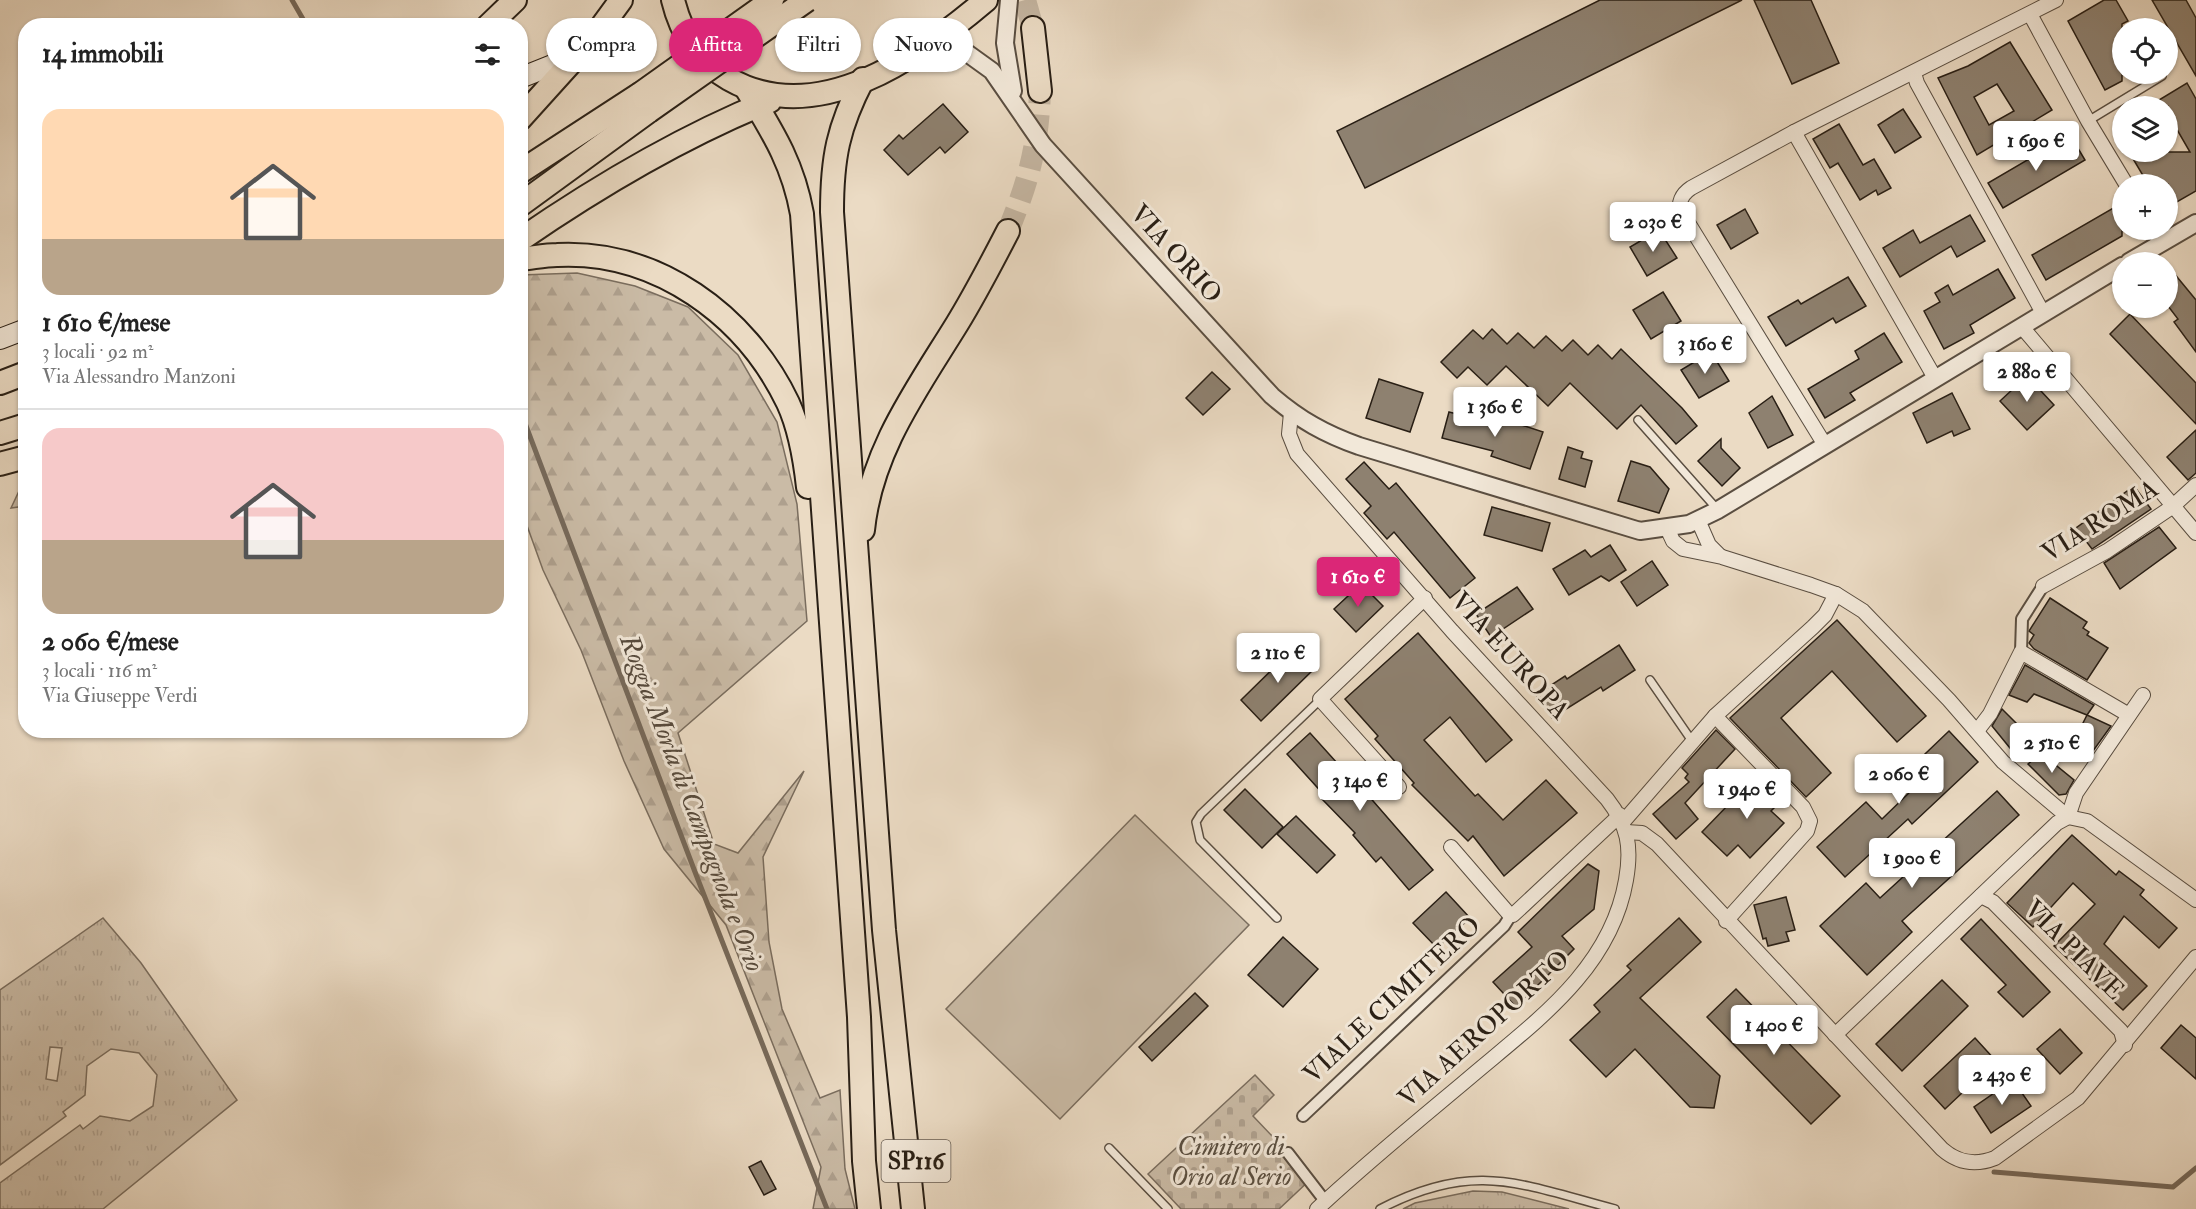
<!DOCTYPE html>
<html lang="it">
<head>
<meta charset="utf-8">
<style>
  :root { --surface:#fff; --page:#f6f6f6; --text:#222; --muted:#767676; --line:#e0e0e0; --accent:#db2777 }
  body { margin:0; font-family:"IM FELL Double Pica",serif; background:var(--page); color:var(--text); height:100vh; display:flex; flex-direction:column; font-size:22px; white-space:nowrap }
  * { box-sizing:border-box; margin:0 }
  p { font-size:20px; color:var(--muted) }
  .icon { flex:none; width:33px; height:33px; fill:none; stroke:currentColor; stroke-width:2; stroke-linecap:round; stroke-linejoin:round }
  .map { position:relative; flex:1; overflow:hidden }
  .panel { position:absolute; left:18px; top:18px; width:510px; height:720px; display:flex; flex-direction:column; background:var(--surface); border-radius:24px; box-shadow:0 2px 4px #0004 }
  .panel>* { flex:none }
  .top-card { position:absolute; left:546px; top:18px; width:570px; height:54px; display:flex; gap:12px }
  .fabs { position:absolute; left:2112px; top:18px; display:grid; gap:12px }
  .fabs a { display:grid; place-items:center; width:66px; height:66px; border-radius:50%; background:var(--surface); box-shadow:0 2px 4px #0004; font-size:30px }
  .price { position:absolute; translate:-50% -51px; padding:0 14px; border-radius:6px; background:#fff; color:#222; font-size:20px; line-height:39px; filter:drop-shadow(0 2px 3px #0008) }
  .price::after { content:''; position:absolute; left:50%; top:36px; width:18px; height:14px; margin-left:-9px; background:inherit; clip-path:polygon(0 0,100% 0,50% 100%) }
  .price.selected { background:var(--accent); color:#fff }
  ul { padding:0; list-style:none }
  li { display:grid; align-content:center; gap:12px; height:318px; padding:0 24px }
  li+li { border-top:2px solid var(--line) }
  li span { display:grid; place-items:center; height:186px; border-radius:18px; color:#555 }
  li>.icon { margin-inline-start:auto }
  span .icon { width:108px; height:108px; fill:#fffc; stroke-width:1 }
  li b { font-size:26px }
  h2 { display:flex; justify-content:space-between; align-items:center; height:72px; padding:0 24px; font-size:26px }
  .tag { padding:0 21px; border-radius:27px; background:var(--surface); box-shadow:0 2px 4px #0004; font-size:21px; line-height:54px }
  .tag.selected { background:var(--accent); color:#fff }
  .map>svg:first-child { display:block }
  .grass { fill:url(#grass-tufts); stroke:#7a6d5e; stroke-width:1.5; fill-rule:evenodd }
  .forest { fill:url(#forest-firs); stroke:#7a6d5e; stroke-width:1.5 }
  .cemetery { fill:url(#cemetery-stones); stroke:#7a6d5e; stroke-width:1.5 }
  .park { fill:#cabba6; stroke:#7a6d5e; stroke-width:1.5 }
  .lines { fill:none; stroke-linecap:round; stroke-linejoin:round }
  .stream { stroke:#76695a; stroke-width:5 }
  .building { fill:#8e8170; stroke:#291f15; stroke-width:1.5; fill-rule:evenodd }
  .trunk-tunnel { stroke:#c4b5a1; stroke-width:22; stroke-dasharray:22 11; stroke-linecap:butt }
  .service-casing { stroke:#5a4e41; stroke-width:10 }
  .pedestrian-casing { stroke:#5a4e41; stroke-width:14 }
  .minor-casing { stroke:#5a4e41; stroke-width:16 }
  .tertiary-casing { stroke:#5a4e41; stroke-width:20 }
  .secondary-casing { stroke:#291f15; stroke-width:22 }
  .trunk-casing { stroke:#291f15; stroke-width:26 }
  .service { stroke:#f2e8d9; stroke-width:7 }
  .pedestrian { stroke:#f2e8d9; stroke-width:10 }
  .minor { stroke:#f2e8d9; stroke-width:14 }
  .tertiary { stroke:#f2e8d9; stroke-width:16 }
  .secondary { stroke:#f2e8d9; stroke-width:20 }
  .trunk { stroke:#ebdbc4; stroke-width:22 }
  .trunk-bridge-casing { stroke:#291f15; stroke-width:26; stroke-linecap:butt }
  .trunk-bridge { stroke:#ebdbc4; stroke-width:22 }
  .labels { text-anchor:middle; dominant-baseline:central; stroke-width:6; stroke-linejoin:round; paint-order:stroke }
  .shield { fill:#f2e8d9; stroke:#655b50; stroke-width:1.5 }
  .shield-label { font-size:24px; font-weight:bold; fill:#291f15 }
  .street-label { font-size:26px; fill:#291f15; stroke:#f2e8d9 }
  .park-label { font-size:26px; font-style:italic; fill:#594e40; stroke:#f2e8d9 }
  .water-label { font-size:27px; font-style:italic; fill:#564a3d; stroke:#f2e8d9 }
</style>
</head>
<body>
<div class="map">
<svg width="2196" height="1209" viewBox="0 0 2196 1209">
  <defs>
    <pattern id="grass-tufts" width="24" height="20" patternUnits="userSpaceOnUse" patternTransform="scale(1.5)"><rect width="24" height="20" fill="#cabba6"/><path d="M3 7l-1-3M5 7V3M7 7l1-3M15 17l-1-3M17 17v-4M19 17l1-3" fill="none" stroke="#aea08e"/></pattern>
    <pattern id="forest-firs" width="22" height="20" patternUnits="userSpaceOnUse" patternTransform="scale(1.5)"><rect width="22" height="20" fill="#cabba6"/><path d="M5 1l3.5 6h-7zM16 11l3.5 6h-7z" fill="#aea08e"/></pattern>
    <pattern id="cemetery-stones" width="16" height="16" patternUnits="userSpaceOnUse" patternTransform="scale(1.5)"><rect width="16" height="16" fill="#cabba6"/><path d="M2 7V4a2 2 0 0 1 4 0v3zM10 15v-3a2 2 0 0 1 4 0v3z" fill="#aea08e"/></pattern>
  </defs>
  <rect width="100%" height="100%" fill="#ebdbc4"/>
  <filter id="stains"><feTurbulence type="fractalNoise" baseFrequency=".00333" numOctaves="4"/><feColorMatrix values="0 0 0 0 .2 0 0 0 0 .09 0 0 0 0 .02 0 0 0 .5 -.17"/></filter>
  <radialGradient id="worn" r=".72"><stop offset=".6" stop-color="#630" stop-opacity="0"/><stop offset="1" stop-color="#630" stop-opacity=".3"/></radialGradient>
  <!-- grass -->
  <g class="grass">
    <path d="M 103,918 L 141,963 L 237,1100 L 103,1209 L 0,1209 L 0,1183 L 80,1125 L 83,1129 L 100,1116 L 130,1121 L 153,1106 L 157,1075 L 139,1053 L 111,1049 L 87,1066 L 85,1095 L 63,1112 L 66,1116 L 0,1165 L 0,990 ZM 50,1047 L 62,1048 L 57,1081 L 46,1079 Z"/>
    <polygon points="1473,1191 1502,1192 1569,1209 1403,1209 1415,1203"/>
  </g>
  <!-- forest -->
  <g class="forest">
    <polygon points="577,273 635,286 688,307 738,355 777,422 797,504 807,621 678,733 714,844 738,853 804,771 763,857 769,942 782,1009 820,1098 840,1090 845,1169 855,1209 813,1209 821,1167 726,925 664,849 624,761 581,650 543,570 521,509 521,275"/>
    <polygon points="25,488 25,506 11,508 20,489"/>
  </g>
  <!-- cemetery -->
  <polygon class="cemetery" points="1255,1075 1274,1095 1253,1116 1312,1178 1279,1209 1181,1209 1148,1174"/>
  <!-- park -->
  <polygon class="park" points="1135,815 1249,925 1060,1119 946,1009"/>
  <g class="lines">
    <!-- stream -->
    <g class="stream">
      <polyline points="292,0 307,26"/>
      <polyline points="520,410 695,872 827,1209"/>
      <polyline points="1994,1172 2173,1187 2196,1168"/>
    </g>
  </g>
  <!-- building -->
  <g class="building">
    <polygon points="1600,0 1742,0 1365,188 1337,131"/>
    <polygon points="1754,0 1811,0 1839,63 1792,84"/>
    <polygon points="2104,0 2116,0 2128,21 2122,24 2122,81 2105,90 2068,21"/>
    <polygon points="2152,0 2186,0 2196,18 2196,76"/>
    <path d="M 2010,42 L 2052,110 L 1977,155 L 1938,78 L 1968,66 ZM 1997,84 L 2014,111 L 1989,125 L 1974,97 Z"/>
    <polygon points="2187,83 2196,99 2196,191 2168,207 2168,184 2148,184 2129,152 2190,152 2168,114 2168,106 2163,106 2159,100"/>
    <polygon points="943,104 968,132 945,153 940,147 908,175 884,150 899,135 903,139"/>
    <polygon points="1903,109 1921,137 1895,153 1878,125"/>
    <polygon points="1839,124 1863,165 1874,159 1891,188 1878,195 1876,190 1860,200 1838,163 1830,168 1813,139"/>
    <polygon points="2070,135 2085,160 2003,208 1988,183"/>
    <polygon points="2122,203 2122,236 2046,280 2032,255"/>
    <polygon points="1745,209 1758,233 1731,249 1717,225"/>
    <polygon points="1970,215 1985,241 1957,257 1951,246 1900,277 1883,248 1913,230 1920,243"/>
    <polygon points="1659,230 1677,258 1647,276 1630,247"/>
    <polygon points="2168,266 2196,300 2196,352 2174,322 2178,319 2168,306"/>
    <polygon points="1998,269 2015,298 1970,325 1974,333 1944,349 1924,311 1940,302 1935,293 1948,285 1953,295"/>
    <polygon points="1848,277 1866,306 1836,323 1833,318 1786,346 1768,317 1798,300 1801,304"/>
    <polygon points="1663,292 1681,321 1651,339 1633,310"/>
    <polygon points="2130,314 2196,383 2196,424 2110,334"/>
    <polygon points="1492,329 1507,344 1518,333 1534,348 1546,336 1562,351 1573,340 1588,355 1598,345 1612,359 1621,349 1682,408 1697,426 1676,444 1641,405 1617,429 1570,383 1548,406 1506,366 1487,385 1468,367 1457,378 1441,362 1473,330 1483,339"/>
    <polygon points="1884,333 1902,362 1850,393 1855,400 1825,418 1808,389 1859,359 1855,351"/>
    <polygon points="1711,352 1729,381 1699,398 1681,370"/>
    <polygon points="1212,372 1230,389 1203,415 1186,398"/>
    <polygon points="2027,376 2054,405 2027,430 2000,401"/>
    <polygon points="1379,379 1423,393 1410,432 1366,418"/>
    <polygon points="1952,393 1970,429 1954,436 1952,431 1927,443 1913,413"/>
    <polygon points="1772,396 1793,435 1768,448 1749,413"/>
    <polygon points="1449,412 1501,425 1503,419 1543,432 1530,469 1491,456 1493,451 1442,438"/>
    <polygon points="2196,430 2196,473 2188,480 2167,457"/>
    <polygon points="1721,439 1721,448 1740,468 1722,486 1698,461"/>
    <polygon points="1568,447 1583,452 1581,458 1592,461 1585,487 1559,479"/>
    <polygon points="1631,461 1650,467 1669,489 1659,513 1618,501"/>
    <polygon points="1364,462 1389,489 1396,483 1475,578 1450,598 1394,532 1387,539 1364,513 1371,506 1346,479"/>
    <polygon points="2134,486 2151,509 2092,549 2076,528"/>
    <polygon points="1492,507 1550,523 1542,551 1484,535"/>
    <polygon points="2159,527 2176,548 2120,589 2104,563"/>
    <polygon points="1610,545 1626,570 1609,581 1601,576 1569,595 1553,569 1585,550 1591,557"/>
    <polygon points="1652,561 1668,585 1637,606 1621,582"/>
    <polygon points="1361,584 1383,606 1356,632 1334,609"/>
    <polygon points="1517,587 1533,609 1491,637 1476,614"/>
    <polygon points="2050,598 2087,622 2083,628 2089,632 2087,635 2108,648 2087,680 2034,649 2029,643 2034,635 2029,631"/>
    <polygon points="1837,620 1926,716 1897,742 1832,671 1781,718 1831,773 1806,797 1730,718"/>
    <polygon points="1418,633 1512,740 1486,762 1450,717 1424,740 1475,796 1478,794 1503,820 1546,780 1577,813 1504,876 1473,836 1468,841 1412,785 1414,783 1375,739 1378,736 1345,699"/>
    <polygon points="1619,645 1635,670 1603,691 1601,687 1552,718 1536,695 1565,676 1567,679"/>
    <polygon points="1295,647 1315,668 1261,721 1241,700"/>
    <polygon points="2025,665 2094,705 2087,715 2034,694 2027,702 2009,695"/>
    <polygon points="2002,709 2025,732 2010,748 1992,726"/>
    <polygon points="2087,715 2111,726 2093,751 2076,737"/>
    <polygon points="1716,730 1735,749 1685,803 1698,819 1676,839 1653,814 1689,782 1685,778 1688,774 1682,768"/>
    <polygon points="1949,731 1978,762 1912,824 1908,819 1845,877 1817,847 1866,802 1882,819 1914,788 1902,776"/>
    <polygon points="1310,733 1347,774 1350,771 1370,791 1367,794 1433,870 1409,890 1381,857 1376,862 1353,835 1355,833 1322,799 1325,796 1287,754"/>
    <polygon points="2041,753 2074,780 2066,794 2059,795 2028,764"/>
    <polygon points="1758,774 1783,799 1771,811 1784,823 1750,858 1738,845 1727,856 1702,832"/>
    <polygon points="1245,789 1283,827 1262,848 1224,810"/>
    <polygon points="1997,791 2019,815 1902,921 1912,932 1867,975 1820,926 1866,883 1880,898"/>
    <polygon points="1296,816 1335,855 1317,873 1277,834"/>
    <polygon points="2072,835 2116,875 2119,871 2144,890 2140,895 2177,928 2159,948 2124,916 2104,944 2147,986 2123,1010 2054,946 2095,904 2073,883 2033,927 2007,903"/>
    <polygon points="1588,864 1599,871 1594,909 1562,936 1574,949 1516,1007 1493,982 1532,947 1518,932"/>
    <polygon points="1446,892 1470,918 1437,948 1413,923"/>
    <polygon points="1786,897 1795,930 1786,932 1789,941 1768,946 1766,938 1763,939 1754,905"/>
    <polygon points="1679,918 1701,942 1640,998 1720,1076 1714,1108 1690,1107 1635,1049 1606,1077 1570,1040 1600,1012 1594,1005 1631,970 1627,966"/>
    <polygon points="1981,919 2050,992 2023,1017 1998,992 2006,985 1961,939"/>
    <polygon points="1283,937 1318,969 1283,1007 1248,975"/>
    <polygon points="1942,980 1968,1006 1902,1071 1876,1044"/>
    <polygon points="1736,989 1840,1096 1811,1124 1707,1017"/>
    <polygon points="1195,993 1208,1006 1152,1061 1139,1047"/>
    <polygon points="2181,1025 2196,1038 2196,1079 2161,1048"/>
    <polygon points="2060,1029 2082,1053 2060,1074 2037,1049"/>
    <polygon points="1975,1038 1996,1061 1945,1109 1924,1086"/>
    <polygon points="2013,1080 2031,1106 1991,1133 1974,1107"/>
    <polygon points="761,1161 776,1189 764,1195 749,1167"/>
  </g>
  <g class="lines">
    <!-- trunk-tunnel -->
    <g class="trunk-tunnel">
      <polyline points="1025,0 1033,28"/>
      <path d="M 1008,231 C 1029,180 1038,146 1040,91"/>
    </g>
    <!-- service casing -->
    <g class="service-casing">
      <g id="service">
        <polyline points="2088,121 2162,76"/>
        <polyline points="1638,420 1718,510"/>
        <polyline points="1650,680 1692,741"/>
        <polyline points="1277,918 1200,840 1196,822 1201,814 1320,700"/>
        <polyline points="1109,1148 1168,1209"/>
        <path d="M 1380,1209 C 1475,1160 1519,1184 1615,1209"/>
      </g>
    </g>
    <!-- pedestrian casing -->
    <g class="pedestrian-casing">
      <g id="pedestrian">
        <polyline points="2021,652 2022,619 2043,586"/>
        <polyline points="1303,1116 1504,926 1511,915"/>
        <polyline points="1288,1153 1325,1201"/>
      </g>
    </g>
    <!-- minor casing -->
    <g class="minor-casing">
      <g id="minor">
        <polyline points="2030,14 2088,121 2126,184"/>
        <polyline points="1914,73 1917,83 2043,313"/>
        <polyline points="1794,132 1935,378"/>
        <polyline points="2154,230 2162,243"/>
        <polyline points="2022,327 2196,533"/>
        <path d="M 1291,413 L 1289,434 L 1297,454 L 1452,631 L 1607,799 C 1628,826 1632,846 1626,880 C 1610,973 1529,1026 1462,1084 C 1413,1125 1363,1166 1317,1209"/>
        <path d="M 1825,445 L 1682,213 C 1677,203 1682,194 1691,188 L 1794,132 L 2056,0"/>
        <polyline points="1698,520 1709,545 1720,556"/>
        <polyline points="1667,528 1673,541 1683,549 1722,557 1811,585 1836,594 1863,611 1949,700 2003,762 2068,817 2087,821 2196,900"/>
        <polyline points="2043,586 2107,551 2172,507 2196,485"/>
        <polyline points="1715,716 1803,807 1810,821 1807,831 1726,921"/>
        <polyline points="1977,731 1990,714 2021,652 2129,715"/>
        <polyline points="1399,787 1320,699 1425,598"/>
        <polyline points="2068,817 2076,793 2143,695"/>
        <polyline points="1623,822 1715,716 1813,627 1825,615 1836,594"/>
        <path d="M 1626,832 L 1642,833 L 1657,844 L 1942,1149 C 1958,1163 1975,1166 1995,1158 L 2078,1098 L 2196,957"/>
        <polyline points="1451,847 1509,914 1513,915 1620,815"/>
        <polyline points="1981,896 1993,902 2121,1031 2125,1045"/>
        <polyline points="1835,1035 2057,823 2068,817"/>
      </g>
    </g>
    <!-- tertiary casing -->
    <g class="tertiary-casing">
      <g id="tertiary">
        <polyline points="1009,0 1005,43 1013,91"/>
        <path d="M 923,50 L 949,49 L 967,53 L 992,71 L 1043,145 L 1272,396 C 1300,420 1325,434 1359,446 L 1640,531 L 1689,524 L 1718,510 L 2122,266"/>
        <polyline points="2129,262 2196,223"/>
      </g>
    </g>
    <!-- secondary casing -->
    <g class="secondary-casing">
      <g id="secondary">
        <polyline points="520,78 565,60 575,52"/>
        <polyline points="0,339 26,329"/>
      </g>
    </g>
    <!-- trunk casing -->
    <g class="trunk-casing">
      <g id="trunk">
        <path d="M 673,0 C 681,33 699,62 729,79 C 818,130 920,56 986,0"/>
        <polyline points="488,26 515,0"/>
        <polyline points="1033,28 1040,91"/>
        <path d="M 863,79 C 838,127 832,158 832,212 L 884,930 L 913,1209"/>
        <path d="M 746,88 C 772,131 793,163 802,214 L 859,1017 L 864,1161 L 869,1209"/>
        <polyline points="520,119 594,37 621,0"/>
        <polyline points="520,172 640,94"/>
        <polyline points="520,205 649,111"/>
        <path d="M 520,240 C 600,185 681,137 770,101"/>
        <path d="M 520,259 C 532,258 545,255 557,255 C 657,250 746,315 788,403 C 800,429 805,460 808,487"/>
        <polyline points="0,383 26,373"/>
        <polyline points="0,433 26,425"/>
        <polyline points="0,464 26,457"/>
        <path d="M 863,530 C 871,451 917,389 957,324 C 976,293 992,262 1008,231"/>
      </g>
    </g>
    <!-- service -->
    <use href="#service" class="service"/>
    <!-- pedestrian -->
    <use href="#pedestrian" class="pedestrian"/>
    <!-- minor -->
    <use href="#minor" class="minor"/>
    <!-- tertiary -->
    <use href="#tertiary" class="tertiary"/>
    <!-- secondary -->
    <use href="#secondary" class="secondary"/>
    <!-- trunk -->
    <use href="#trunk" class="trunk"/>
    <!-- trunk-bridge casing -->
    <g class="trunk-bridge-casing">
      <g id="trunk-bridge">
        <polyline points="640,94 772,0"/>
        <polyline points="649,111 807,0"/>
      </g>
    </g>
    <!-- trunk-bridge -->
    <use href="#trunk-bridge" class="trunk-bridge"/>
  </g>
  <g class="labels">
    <!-- shield labels -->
    <rect class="shield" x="881.5" y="1140" width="69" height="42" rx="4.5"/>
    <g class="shield-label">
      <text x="916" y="1161">SP116</text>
    </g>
    <!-- street labels -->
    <g class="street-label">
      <text transform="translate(1176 254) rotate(48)">VIA ORIO</text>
      <text transform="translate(2100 521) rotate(-32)">VIA ROMA</text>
      <text transform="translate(1510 656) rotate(48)">VIA EUROPA</text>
      <text transform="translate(2074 950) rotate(45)">VIA PIAVE</text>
      <text transform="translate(1392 1000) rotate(-43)">VIALE CIMITERO</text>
      <text transform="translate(1484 1029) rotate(-42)">VIA AEROPORTO</text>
    </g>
    <!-- park labels -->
    <g class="park-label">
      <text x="1231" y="1147">Cimitero di<tspan x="1231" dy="30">Orio al Serio</tspan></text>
    </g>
    <!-- water labels -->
    <g class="water-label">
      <text transform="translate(692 803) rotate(69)">Roggia Morla di Campagnola e Orio</text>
    </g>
  </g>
  <rect width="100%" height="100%" filter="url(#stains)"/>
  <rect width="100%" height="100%" fill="url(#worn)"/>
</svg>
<div class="fabs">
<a><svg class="icon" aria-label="locate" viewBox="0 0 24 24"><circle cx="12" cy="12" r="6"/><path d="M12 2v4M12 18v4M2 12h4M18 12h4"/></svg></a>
<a><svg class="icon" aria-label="layers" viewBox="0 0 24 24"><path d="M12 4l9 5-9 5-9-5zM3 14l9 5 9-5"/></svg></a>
<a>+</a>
<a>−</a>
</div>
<b class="price" style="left:2036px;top:172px">1 690 €</b>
<b class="price" style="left:1653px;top:253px">2 030 €</b>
<b class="price" style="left:1705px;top:375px">3 160 €</b>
<b class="price" style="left:2027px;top:403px">2 880 €</b>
<b class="price" style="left:1495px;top:438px">1 360 €</b>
<b class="price selected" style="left:1358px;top:608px">1 610 €</b>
<b class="price" style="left:1278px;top:684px">2 110 €</b>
<b class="price" style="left:2052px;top:774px">2 510 €</b>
<b class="price" style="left:1899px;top:805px">2 060 €</b>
<b class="price" style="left:1360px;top:812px">3 140 €</b>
<b class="price" style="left:1747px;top:820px">1 940 €</b>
<b class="price" style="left:1912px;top:889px">1 900 €</b>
<b class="price" style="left:1774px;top:1056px">1 400 €</b>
<b class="price" style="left:2002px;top:1106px">2 430 €</b>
<div class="top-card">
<a class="tag">Compra</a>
<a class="tag selected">Affitta</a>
<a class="tag">Filtri</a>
<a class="tag">Nuovo</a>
</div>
<section class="panel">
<h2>14 immobili<svg class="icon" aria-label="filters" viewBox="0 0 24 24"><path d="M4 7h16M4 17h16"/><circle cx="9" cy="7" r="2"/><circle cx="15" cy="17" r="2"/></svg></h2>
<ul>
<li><span style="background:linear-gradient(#ffd9b3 70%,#b9a48a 0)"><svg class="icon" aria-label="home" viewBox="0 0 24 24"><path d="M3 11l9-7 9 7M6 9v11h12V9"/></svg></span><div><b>1 610 €/mese</b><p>3 locali · 92 m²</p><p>Via Alessandro Manzoni</p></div></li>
<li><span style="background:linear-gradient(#f6c9c9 60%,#b9a48a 0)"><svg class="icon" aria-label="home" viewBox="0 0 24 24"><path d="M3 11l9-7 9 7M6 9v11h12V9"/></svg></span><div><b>2 060 €/mese</b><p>3 locali · 116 m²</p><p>Via Giuseppe Verdi</p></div></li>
</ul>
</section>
</div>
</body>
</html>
